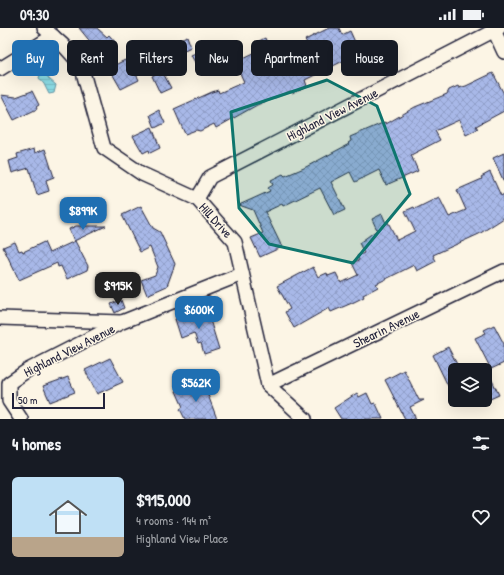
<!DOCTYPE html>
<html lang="en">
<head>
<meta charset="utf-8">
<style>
  :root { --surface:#171b24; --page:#242831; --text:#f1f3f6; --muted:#9ea1a6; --accent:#1f6fb2 }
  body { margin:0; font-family:"Patrick Hand",sans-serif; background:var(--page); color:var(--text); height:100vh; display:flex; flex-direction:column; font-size:15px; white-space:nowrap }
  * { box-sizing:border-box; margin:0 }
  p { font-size:13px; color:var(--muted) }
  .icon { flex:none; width:22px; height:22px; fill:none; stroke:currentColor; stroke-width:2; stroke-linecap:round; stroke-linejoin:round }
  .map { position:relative; height:391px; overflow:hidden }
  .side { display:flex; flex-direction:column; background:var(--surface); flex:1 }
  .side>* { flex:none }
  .guide { position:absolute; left:12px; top:12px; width:480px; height:36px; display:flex; gap:8px }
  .controls { position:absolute; left:448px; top:335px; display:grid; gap:8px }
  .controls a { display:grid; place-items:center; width:44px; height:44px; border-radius:6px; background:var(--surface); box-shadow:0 4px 16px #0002; font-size:20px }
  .scale { position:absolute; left:12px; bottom:10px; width:93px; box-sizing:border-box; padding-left:4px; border:2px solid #22223b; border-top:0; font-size:11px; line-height:14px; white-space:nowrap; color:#22223b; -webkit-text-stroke:3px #fcf5e5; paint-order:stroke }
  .price { position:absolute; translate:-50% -34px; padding:0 9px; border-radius:8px; background:var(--accent); color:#fff; font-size:13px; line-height:26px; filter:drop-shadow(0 1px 2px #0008) }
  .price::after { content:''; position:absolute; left:50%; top:24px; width:12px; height:9px; margin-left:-6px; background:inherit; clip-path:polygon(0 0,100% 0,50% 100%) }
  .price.current { background:#222; color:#fff }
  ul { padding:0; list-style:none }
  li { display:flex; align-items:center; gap:12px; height:100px; padding:0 12px }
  li span { display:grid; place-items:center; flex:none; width:112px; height:80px; border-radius:6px; color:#555 }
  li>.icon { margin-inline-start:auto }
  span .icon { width:48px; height:48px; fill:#fffc; stroke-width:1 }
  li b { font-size:17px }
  h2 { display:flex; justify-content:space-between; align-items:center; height:48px; padding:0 12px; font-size:17px }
  .pill { padding:0 14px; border-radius:6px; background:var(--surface); box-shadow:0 4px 16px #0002; font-size:14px; line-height:36px }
  .pill.current { background:var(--accent); color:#fff }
  .status { display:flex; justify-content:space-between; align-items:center; height:28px; padding:0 20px; background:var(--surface); direction:ltr }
  .status svg { height:11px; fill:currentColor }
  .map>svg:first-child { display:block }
  .water { fill:url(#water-rules); stroke:#6192a1 }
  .building { fill:url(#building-cross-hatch); stroke:#22223b }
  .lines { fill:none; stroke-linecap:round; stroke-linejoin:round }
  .minor-casing { stroke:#22223b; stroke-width:16 }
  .minor { stroke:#fcf5e5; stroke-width:13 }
  .marked { fill:#0f766e; fill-opacity:0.2; stroke:#0f766e; stroke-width:3; stroke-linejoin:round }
  .labels { text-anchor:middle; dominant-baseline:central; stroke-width:3; stroke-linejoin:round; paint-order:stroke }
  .street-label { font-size:13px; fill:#22223b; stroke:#fcf5e5 }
</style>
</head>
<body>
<div class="status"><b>09:30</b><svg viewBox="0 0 49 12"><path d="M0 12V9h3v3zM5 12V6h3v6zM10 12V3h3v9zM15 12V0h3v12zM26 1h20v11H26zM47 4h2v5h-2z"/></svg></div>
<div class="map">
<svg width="504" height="391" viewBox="0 0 504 391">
  <defs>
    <pattern id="water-rules" width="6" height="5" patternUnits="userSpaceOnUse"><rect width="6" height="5" fill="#8bdce5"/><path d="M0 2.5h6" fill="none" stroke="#78bcc5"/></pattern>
    <pattern id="building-cross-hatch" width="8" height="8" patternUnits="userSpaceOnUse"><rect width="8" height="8" fill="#a8b8e8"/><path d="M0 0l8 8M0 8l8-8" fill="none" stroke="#909ec8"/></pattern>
  </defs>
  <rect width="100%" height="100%" fill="#fcf5e5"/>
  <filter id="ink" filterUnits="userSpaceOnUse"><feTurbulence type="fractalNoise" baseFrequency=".025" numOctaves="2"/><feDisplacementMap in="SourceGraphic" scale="8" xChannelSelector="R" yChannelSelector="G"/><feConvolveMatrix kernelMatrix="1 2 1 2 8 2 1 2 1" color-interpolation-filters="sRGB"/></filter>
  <g filter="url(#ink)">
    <!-- water -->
    <polygon class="water" points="41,43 45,44 49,51 56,57 54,65 49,66 44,56 39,50"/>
    <!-- building -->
    <g class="building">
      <polygon points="79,0 97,0 107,9 109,7 116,15 113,38 125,32 130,44 134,42 139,52 121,61 109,40 111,39"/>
      <polygon points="329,0 339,0 342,7 350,3 359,23 347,28 349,30 305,52 307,58 292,65 291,63 257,77 216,100 214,96 200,103 196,102 185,106 174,81 212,64 218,62 219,65 244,54 235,34 258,23 255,15 265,10 279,43 313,27 312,26 314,25 305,12"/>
      <polygon points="187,8 191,19 180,24 176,13"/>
      <polygon points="224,14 232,31 200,44 191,27 207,20 208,22"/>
      <polygon points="162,43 171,60 160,65 152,48"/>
      <polygon points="493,45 504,66 504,83 476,98 478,101 466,107 459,92 435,103 440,112 411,127 418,143 386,157 379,142 355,154 350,144 331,154 345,182 334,187 320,160 283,178 282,176 265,184 282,219 260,229 251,210 263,205 253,182 239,177 270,163 268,160 273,157 271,152 283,146 285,148 304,140 349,116 348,115 351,113 350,109 385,94 386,96 415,79 447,66 449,62 458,58 459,60 466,58"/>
      <polygon points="32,63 39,77 36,79 37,81 14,92 1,67 16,69"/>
      <polygon points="159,82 165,95 155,100 150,87"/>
      <polygon points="152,99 160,120 150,125 149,122 143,125 133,108"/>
      <polygon points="34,121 35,125 45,121 54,149 46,152 49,163 37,167 29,140 12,145 9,133 18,130 17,126"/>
      <polygon points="504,125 504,154 493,130"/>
      <polygon points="490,144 501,168 504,166 504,190 479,206 433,227 436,233 417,243 414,237 376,256 378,259 363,267 364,269 352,275 331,284 329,280 294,300 285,284 290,281 277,258 313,239 318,249 327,245 328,248 336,245 341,255 358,247 352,235 359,232 357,228 364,225 359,215 377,202 372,191 382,186 386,195 388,194 397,212 415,203 405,183 414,179 415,181 439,169 449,189 466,182 457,162 482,151 481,149"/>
      <polygon points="141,178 153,200 160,204 175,236 167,258 147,267 141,252 155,247 158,239 150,219 140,224 122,187"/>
      <polygon points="76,198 106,198 74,213 69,201"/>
      <polygon points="75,213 88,238 87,242 67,251 61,238 58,239 57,235 19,252 3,219 15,214 19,223 22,222 23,224 44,214 49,225"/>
      <polygon points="121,272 124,280 115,285 111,276"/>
      <polygon points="205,281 209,292 210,292 219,321 204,326 201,315 198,316 194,305 181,310 175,291"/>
      <polygon points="494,297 504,316 504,335 491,341 475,310 486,305 484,302"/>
      <polygon points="448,319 460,342 455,342 455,354 448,358 433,327"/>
      <polygon points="110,330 123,354 97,366 85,342"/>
      <polygon points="485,337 499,367 490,371 485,360"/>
      <polygon points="404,342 419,372 424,372 410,379 416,391 405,391 385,352"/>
      <polygon points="68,349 75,364 50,374 43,358"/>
      <polygon points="199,353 202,360 205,359 217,391 185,391 180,381 183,379 176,363"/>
      <polygon points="357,365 359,369 367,365 372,376 375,375 377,378 383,391 341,391 334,380"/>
    </g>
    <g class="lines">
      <!-- minor casing -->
      <g class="minor-casing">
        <g id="minor">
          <polyline points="44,0 63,17 81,37 104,120 142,146 197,171 235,214 268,357 305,391"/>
          <polyline points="493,0 504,24"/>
          <polyline points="0,41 53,8"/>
          <polyline points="197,171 210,149 499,0"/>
          <polyline points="0,290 121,294"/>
          <polyline points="268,357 504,243"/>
          <polyline points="21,391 9,373 9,355 28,342 122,294 242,246"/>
        </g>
      </g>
      <!-- minor -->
      <use href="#minor" class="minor"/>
    </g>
  </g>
  <!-- marked area -->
  <path class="marked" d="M 327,52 L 377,78 L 410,166 L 353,235 L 269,216 L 239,180 L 231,84 Z"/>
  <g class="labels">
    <!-- street labels -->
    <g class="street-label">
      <text transform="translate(332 86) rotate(-27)">Highland View Avenue</text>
      <text transform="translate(216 192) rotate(48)">Hill Drive</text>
      <text transform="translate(386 300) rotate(-26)">Shearin Avenue</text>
      <text transform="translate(69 322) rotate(-27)">Highland View Avenue</text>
    </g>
  </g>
</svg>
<div class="controls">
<a><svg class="icon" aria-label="layers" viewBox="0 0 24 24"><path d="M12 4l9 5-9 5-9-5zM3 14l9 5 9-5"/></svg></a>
</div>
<div class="scale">50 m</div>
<b class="price" style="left:83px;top:203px">$899K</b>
<b class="price current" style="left:118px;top:278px">$915K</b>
<b class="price" style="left:199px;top:302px">$600K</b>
<b class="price" style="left:196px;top:375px">$562K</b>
<div class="guide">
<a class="pill current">Buy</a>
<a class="pill">Rent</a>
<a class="pill">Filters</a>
<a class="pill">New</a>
<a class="pill">Apartment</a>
<a class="pill">House</a>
</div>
</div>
<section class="side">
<h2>4 homes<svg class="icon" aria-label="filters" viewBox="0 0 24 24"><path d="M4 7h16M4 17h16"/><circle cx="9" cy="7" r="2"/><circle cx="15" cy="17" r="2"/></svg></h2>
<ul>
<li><span style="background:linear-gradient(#bfe0f5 75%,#b9a48a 0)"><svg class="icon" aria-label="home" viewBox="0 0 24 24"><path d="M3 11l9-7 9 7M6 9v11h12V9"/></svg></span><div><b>$915,000</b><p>4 rooms · 144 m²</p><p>Highland View Place</p></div><svg class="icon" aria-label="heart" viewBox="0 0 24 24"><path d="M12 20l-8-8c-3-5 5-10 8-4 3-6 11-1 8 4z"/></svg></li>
</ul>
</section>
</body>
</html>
